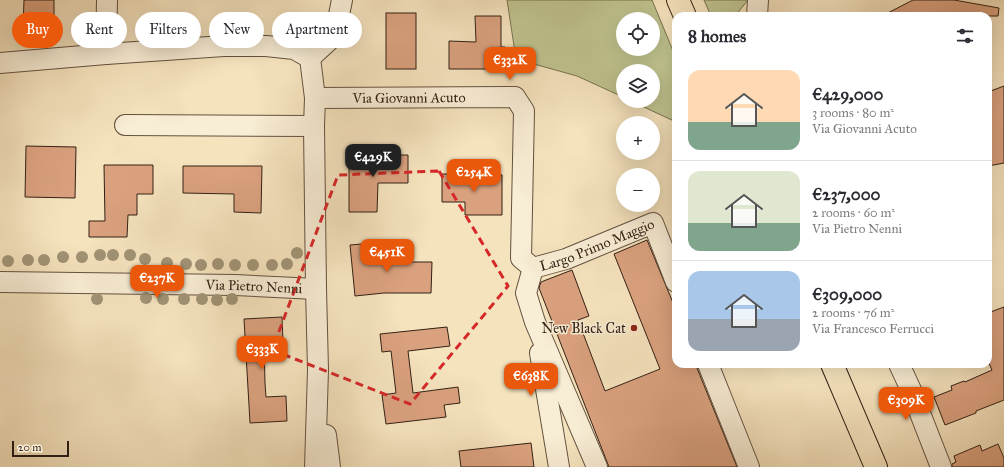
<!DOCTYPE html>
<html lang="en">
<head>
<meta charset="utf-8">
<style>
  :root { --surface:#fff; --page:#f2f2f3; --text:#2b2b33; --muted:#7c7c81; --line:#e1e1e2; --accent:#ea580c }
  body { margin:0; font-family:"IM FELL Great Primer",serif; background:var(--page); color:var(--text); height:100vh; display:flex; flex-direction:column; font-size:15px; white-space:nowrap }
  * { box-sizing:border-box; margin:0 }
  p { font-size:13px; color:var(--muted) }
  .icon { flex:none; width:22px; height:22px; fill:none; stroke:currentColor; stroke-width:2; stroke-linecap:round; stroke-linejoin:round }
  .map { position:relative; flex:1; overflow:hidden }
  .details { position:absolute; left:672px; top:12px; width:320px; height:356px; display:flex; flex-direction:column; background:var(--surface); border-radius:12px; box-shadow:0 4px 16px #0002 }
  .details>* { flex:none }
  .guide { position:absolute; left:12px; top:12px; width:380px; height:36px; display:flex; gap:8px }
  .controls { position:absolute; left:616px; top:12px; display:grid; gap:8px }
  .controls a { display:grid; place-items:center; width:44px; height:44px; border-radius:50%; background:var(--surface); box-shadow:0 4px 16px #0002; font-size:20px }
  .scale { position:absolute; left:12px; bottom:10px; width:57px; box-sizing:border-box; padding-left:4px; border:2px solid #332015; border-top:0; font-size:11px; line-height:14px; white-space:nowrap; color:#332015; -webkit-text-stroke:3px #f8edd5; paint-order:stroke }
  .price { position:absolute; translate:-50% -34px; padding:0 9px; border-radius:8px; background:var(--accent); color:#fff; font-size:13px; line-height:26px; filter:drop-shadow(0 1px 2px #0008) }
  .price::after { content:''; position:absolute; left:50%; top:24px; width:12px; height:9px; margin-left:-6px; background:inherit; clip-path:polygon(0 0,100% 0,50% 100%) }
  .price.selected { background:#222; color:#fff }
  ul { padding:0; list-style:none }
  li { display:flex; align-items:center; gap:12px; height:100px; padding:0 16px }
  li+li { border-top:1px solid var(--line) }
  li span { display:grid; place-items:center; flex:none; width:112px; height:80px; border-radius:12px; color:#555 }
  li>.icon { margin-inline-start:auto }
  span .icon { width:48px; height:48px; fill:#fffc; stroke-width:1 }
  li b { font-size:17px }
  h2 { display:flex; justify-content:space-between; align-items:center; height:48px; padding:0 16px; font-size:17px }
  .chip { padding:0 14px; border-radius:18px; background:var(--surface); box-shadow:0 4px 16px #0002; font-size:14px; line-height:36px }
  .chip.selected { background:var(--accent); color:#fff }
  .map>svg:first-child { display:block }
  .green { fill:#bfc38f; stroke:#797252; fill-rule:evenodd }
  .building { fill:#daa17e; stroke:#332015 }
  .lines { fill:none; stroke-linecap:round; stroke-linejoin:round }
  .minor-casing { stroke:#64513f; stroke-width:22 }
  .major-casing { stroke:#332015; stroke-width:24 }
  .minor { stroke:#f8edd5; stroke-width:20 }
  .major { stroke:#f5e3be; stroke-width:22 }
  .tree { fill:#a19375 }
  .marked { fill:none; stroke:#d62828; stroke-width:3; stroke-dasharray:8 5; stroke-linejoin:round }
  .poi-dot { fill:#8f2418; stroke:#f8edd5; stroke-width:1.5 }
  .labels { text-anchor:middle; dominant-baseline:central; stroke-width:3; stroke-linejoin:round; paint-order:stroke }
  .street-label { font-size:14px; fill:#332015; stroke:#f8edd5 }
  .poi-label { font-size:14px; fill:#332015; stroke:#f8edd5; text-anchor:end }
</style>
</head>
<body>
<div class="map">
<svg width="1004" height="467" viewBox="0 0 1004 467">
  <rect width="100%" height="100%" fill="#f5e3be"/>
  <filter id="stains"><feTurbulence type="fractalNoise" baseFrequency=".005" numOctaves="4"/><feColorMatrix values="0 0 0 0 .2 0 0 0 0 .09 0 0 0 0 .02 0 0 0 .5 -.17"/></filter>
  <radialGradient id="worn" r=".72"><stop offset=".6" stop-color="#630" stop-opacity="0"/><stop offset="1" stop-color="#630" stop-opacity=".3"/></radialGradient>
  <!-- green -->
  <g class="green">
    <path d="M 507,0 L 652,0 L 676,58 L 676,122 L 631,101 L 653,101 L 653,71 L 623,71 L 623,97 L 577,76 L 516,59 ZM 623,19 L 653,19 L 653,49 L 623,49 Z"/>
    <polygon points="704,0 748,0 735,16 711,16"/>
  </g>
  <!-- building -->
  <g class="building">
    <polygon points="24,0 54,0 54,29 23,28"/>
    <polygon points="913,0 954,0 999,8 998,16 882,16"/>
    <rect x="386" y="13" width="30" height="56"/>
    <polygon points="475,16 501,16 501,47 505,47 505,69 449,69 449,41 476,42"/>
    <polygon points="1004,86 1004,163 988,166 988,92"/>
    <polygon points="26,146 76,147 75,198 25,197"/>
    <polygon points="349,155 408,155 408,183 378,183 377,212 349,212"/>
    <polygon points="104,165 153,165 153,194 137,194 137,215 128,215 127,237 89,237 89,221 105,221"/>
    <polygon points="183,166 262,166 261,213 234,212 234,194 183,193"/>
    <polygon points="442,174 502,175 502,215 465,215 465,202 442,202"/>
    <polygon points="647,240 676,310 676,364 697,364 697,368 737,467 609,467 539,288 541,282 572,270 589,316 578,320 605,391 660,369 614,254"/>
    <polygon points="384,242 386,262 432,262 431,293 384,293 355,296 350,245"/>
    <polygon points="1004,307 1004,400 976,411 976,413 945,425 934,397 952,390 951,386 964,381 965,382 992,370 988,361 988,313"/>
    <polygon points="282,317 283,342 264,343 265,383 266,397 286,396 287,421 250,423 244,319"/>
    <polygon points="447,327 450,346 408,351 413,393 458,387 460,403 444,405 446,417 386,424 382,395 396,393 391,351 382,352 380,334"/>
    <polygon points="531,443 534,467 461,467 459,451"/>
    <polygon points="998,444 1004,458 1004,467 952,467 952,464 956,462 954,456 980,445 982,451"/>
  </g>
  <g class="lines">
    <!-- minor casing -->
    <g class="minor-casing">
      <g id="minor">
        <polyline points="757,16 758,0"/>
        <polyline points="106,54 107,0"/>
        <polyline points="310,58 335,35 342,0"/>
        <polyline points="0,63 106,54 224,46 266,46 294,49 310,58 315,98 314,126 316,289 318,370 315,467"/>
        <path id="s1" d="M 315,98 L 515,97 L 524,111 L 521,258 L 533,268"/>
        <polyline points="125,125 314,126"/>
        <polyline points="533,268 526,293 535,322 597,467"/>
        <path id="s2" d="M 533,268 L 566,259 L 653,223 L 676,282"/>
        <path id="s3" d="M 0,282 L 235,285 L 316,289"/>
        <polyline points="540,353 559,467"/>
        <polyline points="708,364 749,467"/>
        <polyline points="899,364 911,390 941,467"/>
        <polyline points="326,435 330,467"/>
      </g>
    </g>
    <!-- major casing -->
    <g class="major-casing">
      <g id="major">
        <polyline points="678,0 685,16"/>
        <polyline points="832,364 876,467"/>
      </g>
    </g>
    <!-- minor -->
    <use href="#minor" class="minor"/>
    <!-- major -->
    <use href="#major" class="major"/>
  </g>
  <!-- trees -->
  <g class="tree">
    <circle cx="297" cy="253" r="6"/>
    <circle cx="100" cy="255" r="6"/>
    <circle cx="113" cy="255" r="6"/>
    <circle cx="130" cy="255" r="6"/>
    <circle cx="63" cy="257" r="6"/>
    <circle cx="82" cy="257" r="6"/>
    <circle cx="145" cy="259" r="6"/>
    <circle cx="28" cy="260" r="6"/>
    <circle cx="44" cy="260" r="6"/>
    <circle cx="8" cy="261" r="6"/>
    <circle cx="167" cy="263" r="6"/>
    <circle cx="186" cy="264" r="6"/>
    <circle cx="218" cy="264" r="6"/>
    <circle cx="287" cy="264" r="6"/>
    <circle cx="201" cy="265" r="6"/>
    <circle cx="235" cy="265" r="6"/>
    <circle cx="253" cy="265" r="6"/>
    <circle cx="272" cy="265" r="6"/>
    <circle cx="146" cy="298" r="6"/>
    <circle cx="97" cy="299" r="6"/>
    <circle cx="163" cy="299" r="6"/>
    <circle cx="184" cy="299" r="6"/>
    <circle cx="202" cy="299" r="6"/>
    <circle cx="232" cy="299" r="6"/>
    <circle cx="217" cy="300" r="6"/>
  </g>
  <!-- marked area -->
  <path class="marked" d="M 439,171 L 508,286 L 410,404 L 272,350 L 338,175 Z"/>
  <!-- markers -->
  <circle class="poi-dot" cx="634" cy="328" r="4"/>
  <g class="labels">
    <!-- street labels -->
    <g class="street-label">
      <text stroke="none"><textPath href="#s1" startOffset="94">Via Giovanni Acuto</textPath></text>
      <text stroke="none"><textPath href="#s2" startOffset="68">Largo Primo Maggio</textPath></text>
      <text stroke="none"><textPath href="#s3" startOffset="254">Via Pietro Nenni</textPath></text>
    </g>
    <!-- poi labels -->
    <g class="poi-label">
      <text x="626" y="328">New Black Cat</text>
    </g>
  </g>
  <rect width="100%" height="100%" filter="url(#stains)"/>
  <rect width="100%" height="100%" fill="url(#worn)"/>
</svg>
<div class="controls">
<a><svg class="icon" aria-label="locate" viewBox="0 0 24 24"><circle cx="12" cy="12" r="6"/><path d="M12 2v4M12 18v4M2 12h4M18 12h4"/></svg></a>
<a><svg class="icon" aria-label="layers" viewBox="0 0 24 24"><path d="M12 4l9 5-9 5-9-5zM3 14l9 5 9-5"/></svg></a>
<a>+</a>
<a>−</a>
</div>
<div class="scale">20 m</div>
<b class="price" style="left:510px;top:81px">€332K</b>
<b class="price selected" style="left:373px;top:178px">€429K</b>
<b class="price" style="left:474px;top:193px">€254K</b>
<b class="price" style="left:387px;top:273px">€451K</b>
<b class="price" style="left:157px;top:299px">€237K</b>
<b class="price" style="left:262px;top:370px">€333K</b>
<b class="price" style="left:531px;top:397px">€638K</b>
<b class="price" style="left:906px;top:421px">€309K</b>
<div class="guide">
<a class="chip selected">Buy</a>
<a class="chip">Rent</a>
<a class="chip">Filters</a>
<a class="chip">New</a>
<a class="chip">Apartment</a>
</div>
<section class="details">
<h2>8 homes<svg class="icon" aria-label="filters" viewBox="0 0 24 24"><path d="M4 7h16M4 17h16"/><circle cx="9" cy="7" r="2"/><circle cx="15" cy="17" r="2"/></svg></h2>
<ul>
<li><span style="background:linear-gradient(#ffd9b3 65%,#7fa58c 0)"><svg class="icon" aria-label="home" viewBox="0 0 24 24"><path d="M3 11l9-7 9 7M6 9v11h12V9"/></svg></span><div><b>€429,000</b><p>3 rooms · 80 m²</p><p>Via Giovanni Acuto</p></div></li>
<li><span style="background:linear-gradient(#dfe7d0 65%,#7fa58c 0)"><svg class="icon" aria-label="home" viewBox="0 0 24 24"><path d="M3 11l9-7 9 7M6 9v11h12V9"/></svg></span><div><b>€237,000</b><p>2 rooms · 60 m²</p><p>Via Pietro Nenni</p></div></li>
<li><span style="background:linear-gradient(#a9c7e8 60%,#9aa5b1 0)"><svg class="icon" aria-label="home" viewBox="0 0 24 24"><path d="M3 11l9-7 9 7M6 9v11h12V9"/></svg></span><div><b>€309,000</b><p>2 rooms · 76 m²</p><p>Via Francesco Ferrucci</p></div></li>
</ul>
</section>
</div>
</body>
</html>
